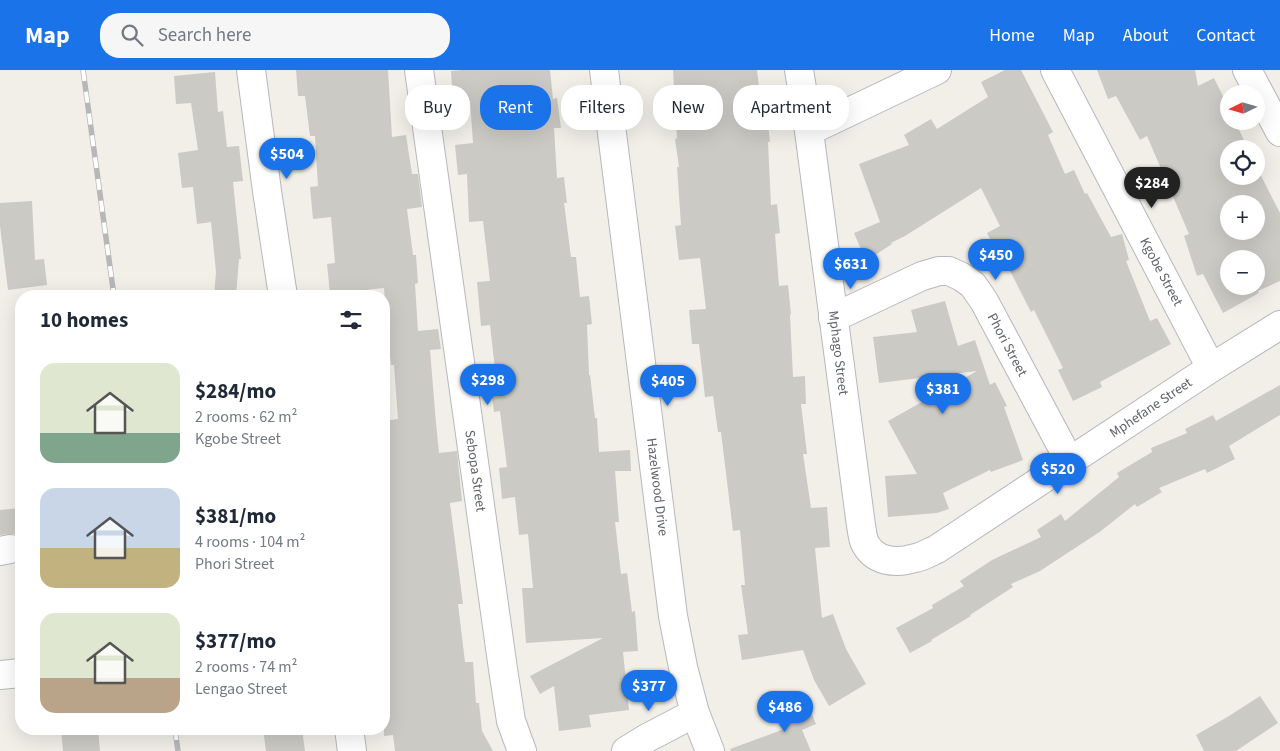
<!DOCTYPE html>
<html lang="en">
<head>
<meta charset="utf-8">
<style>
  :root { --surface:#fff; --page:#f6f6f7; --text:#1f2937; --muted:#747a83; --accent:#1a73e8 }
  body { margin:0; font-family:"Source Sans 3",sans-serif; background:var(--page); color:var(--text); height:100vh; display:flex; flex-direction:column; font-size:19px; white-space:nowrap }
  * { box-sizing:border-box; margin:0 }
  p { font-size:16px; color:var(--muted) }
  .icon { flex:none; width:28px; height:28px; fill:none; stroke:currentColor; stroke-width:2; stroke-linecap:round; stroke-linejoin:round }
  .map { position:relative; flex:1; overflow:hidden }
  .sheet { position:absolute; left:15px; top:220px; width:375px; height:445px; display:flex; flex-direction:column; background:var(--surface); border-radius:20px; box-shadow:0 5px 20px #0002 }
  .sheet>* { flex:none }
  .hud { position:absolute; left:405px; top:15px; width:475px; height:45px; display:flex; gap:10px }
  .needle { width:32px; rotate:265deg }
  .buttons { position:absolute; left:1220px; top:15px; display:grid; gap:10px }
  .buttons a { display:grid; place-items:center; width:45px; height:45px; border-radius:50%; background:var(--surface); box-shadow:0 5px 20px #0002; font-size:25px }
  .price { position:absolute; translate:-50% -42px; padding:0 11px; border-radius:18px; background:var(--accent); color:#fff; font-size:16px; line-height:32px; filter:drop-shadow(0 1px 2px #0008) }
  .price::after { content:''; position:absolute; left:50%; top:30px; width:15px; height:11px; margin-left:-8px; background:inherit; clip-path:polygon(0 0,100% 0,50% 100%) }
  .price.on { background:#222; color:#fff }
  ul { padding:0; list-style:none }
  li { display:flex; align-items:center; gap:15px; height:125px; padding:0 25px }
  li span { display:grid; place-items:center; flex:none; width:140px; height:100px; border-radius:15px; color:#555 }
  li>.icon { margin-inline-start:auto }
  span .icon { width:60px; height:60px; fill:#fffc; stroke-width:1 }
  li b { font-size:21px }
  h2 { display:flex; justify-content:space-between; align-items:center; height:60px; padding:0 25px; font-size:21px }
  .chip { padding:0 18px; border-radius:20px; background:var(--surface); box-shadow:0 5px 20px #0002; font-size:18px; line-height:45px }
  .chip.on { background:var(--accent); color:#fff }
  header { display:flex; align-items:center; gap:30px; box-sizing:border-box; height:70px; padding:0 25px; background:var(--accent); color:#fff }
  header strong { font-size:24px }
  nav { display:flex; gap:28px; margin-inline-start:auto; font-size:18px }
  .search { width:350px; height:45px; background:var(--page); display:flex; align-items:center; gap:12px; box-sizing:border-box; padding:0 18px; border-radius:20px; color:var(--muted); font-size:19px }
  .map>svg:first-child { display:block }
  .building { fill:#cccac5; fill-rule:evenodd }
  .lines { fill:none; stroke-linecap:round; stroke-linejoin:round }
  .minor-casing { stroke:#b5b8bc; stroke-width:30 }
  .minor { stroke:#fff; stroke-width:28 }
  .rail-casing { stroke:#b6b7b8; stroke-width:5.5 }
  .rail { stroke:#fff; stroke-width:4; stroke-dasharray:11; stroke-linecap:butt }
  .labels { text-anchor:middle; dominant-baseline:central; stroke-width:4.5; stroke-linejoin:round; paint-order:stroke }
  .street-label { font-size:14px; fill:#5f6368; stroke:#fff }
</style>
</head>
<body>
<header>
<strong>Map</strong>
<div class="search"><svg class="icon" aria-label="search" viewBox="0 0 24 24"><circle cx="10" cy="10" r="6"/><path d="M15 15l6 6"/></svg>Search here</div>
<nav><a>Home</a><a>Map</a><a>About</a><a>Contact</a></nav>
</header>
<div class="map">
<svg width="1280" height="681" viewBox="0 0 1280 681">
  <rect width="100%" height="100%" fill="#f1efe8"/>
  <!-- building -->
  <g class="building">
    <polygon points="296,0 388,0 392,67 406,65 412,104 418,104 422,137 407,139 413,185 416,185 418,213 415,214 418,261 438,259 441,279 430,280 436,353 439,383 457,381 462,431 450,433 463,534 458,534 465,592 473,592 476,633 479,633 482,661 493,681 395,681 393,665 384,666 384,351 398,349 394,295 391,295 387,262 384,218 330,224 327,194 335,193 331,147 313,149 310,117 318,116 315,66 310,66 305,26 298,26"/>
    <polygon points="462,0 550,0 553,29 557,28 561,58 554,58 557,108 564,107 567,133 564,133 571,187 576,187 580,227 589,226 592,254 587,255 589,305 590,305 595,348 597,348 599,382 630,380 631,401 615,401 619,452 615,452 621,504 627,503 632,542 635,541 638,581 623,582 629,640 589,645 591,657 559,661 554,616 540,624 530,606 603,568 526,573 522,518 533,518 528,464 519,465 515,427 502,429 499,398 507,397 500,341 494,342 491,318 497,317 490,255 481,256 477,212 490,211 483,151 469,152 467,104 458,105 455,75 473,73 470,31 453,32 451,1"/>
    <polygon points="673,0 757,0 762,44 767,44 770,72 768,72 771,135 777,134 780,163 775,164 779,216 788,215 791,244 790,245 793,307 805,306 806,334 801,334 807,384 803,384 811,438 827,437 830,477 815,478 822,548 833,544 846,579 866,614 829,636 814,610 803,580 742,590 738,565 748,564 741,515 745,515 740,460 733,461 721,362 718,362 713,326 705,327 699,274 692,274 689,240 706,239 700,188 679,190 675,156 681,155 677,97 679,97 675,69 677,68"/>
    <polygon points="1005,0 1021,0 1053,62 1048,65 1065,104 1074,100 1085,124 1087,123 1111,167 1122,164 1129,190 1126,191 1150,251 1157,248 1171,274 1100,312 1102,317 1073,331 1058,300 1063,298 1034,240 1031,242 1007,195 1004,197 987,163 1000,156 981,118 905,166 891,173 892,174 866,191 854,163 880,152 859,94 909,75 904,65 931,49 937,59 988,27 981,12"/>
    <path d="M 1097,0 L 1195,0 L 1198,16 L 1214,8 L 1229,38 L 1229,51 L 1235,51 L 1248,79 L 1229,79 L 1229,106 L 1256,106 L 1256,96 L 1280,143 L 1280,211 L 1258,221 L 1259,223 L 1223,243 L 1203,204 L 1197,206 L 1184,166 L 1189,164 L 1147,66 L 1140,70 L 1116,26 L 1108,29 ZM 1229,134 L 1256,134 L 1256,161 L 1229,161 ZM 1229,189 L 1256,189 L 1256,216 L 1229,216 Z"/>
    <polygon points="215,2 218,42 223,41 227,77 239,76 243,111 233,112 241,189 239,189 236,226 214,226 216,202 211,152 197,154 193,117 182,118 178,83 198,80 191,33 176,34 174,6"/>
    <polygon points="32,131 35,190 44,189 47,215 8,220 0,156 0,133"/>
    <polygon points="945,231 958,276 975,270 990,315 995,312 1007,336 1004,337 1023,390 991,402 990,400 943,423 949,439 937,443 888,447 885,406 917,404 888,351 977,301 879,313 873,267 917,262 911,240"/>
    <polygon points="1280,315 1280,345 1229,376 1235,389 1207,403 1205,399 1159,418 1162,422 1137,437 1135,434 1101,461 1040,501 1011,514 1013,517 970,545 971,546 931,570 932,571 910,583 896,558 933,538 932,535 964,516 960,511 992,490 1041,467 1037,460 1061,444 1065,451 1119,407 1117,403 1152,382 1151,378 1187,363 1185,359 1213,345 1216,351"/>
    <polygon points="21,438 21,468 15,464 7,464 0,465 0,440"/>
    <polygon points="1260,626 1278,653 1236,681 1204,681 1196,665 1229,646"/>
    <polygon points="807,632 816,654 802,660 811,681 731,681 730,679 787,658 780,642"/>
    <polygon points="80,659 98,659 100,681 63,681 61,660"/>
    <polygon points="263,659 302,659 305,681 266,681"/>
  </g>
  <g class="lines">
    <!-- minor casing -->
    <g class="minor-casing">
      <g id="minor">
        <polyline points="251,0 267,121 283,226"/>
        <polyline points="419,0 503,599 511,651 522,681"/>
        <polyline points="604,0 673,546 683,597 695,643 710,681"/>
        <path d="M 799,0 L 809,61 L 860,448 C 861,455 862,464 864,471 C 873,492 896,494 915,488 C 922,487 930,482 937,479 L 1211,298 L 1280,255"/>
        <polyline points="1055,0 1211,298"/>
        <polyline points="1247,0 1280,62"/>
        <polyline points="809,61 937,0"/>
        <polyline points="833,248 922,206 939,201 949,201 962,207 973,215 984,231 1070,392"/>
        <polyline points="0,481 10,479"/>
        <polyline points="0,605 21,603"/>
        <polyline points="349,659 352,681"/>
        <polyline points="626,681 647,668 695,643"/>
      </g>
    </g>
    <!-- minor -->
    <use href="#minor" class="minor"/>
    <!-- rail casing -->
    <g class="rail-casing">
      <g id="rail">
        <polyline points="83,0 114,226"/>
        <polyline points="175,659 178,681"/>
      </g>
    </g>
    <!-- rail -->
    <use href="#rail" class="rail"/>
  </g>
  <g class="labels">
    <!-- street labels -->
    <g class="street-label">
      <text transform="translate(1161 202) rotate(62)">Kgobe Street</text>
      <text transform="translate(1007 275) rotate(62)">Phori Street</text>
      <text transform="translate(838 283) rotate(83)">Mphago Street</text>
      <text transform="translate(1151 338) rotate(-34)">Mphefane Street</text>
      <text transform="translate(475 401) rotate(82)">Sebopa Street</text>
      <text transform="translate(657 417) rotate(83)">Hazelwood Drive</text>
    </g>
  </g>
</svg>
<div class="buttons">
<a><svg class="needle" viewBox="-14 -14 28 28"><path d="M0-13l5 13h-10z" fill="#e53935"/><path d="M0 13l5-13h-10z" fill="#747a83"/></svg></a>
<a><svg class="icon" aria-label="locate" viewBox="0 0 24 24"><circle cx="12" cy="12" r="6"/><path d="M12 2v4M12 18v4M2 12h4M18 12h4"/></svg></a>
<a>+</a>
<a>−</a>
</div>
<b class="price" style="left:287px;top:110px">$504</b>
<b class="price on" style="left:1152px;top:139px">$284</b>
<b class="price" style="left:996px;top:211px">$450</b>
<b class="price" style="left:851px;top:220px">$631</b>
<b class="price" style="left:488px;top:336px">$298</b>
<b class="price" style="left:668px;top:337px">$405</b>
<b class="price" style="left:943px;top:345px">$381</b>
<b class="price" style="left:1058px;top:425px">$520</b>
<b class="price" style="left:649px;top:642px">$377</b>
<b class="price" style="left:785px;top:663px">$486</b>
<div class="hud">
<a class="chip">Buy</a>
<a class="chip on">Rent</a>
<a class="chip">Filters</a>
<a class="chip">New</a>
<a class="chip">Apartment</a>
</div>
<section class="sheet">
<h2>10 homes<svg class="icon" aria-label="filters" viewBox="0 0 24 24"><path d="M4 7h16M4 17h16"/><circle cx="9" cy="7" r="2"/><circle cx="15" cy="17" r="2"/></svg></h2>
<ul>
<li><span style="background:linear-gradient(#dfe7d0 70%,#7fa58c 0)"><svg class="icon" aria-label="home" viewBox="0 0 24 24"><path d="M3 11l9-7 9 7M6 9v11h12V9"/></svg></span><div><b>$284/mo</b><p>2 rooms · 62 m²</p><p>Kgobe Street</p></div></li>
<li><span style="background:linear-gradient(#c9d6e8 60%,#c2b280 0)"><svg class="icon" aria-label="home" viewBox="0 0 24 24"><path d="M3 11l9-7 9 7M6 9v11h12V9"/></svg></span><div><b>$381/mo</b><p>4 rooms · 104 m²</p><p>Phori Street</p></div></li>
<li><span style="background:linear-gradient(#dfe7d0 65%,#b9a48a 0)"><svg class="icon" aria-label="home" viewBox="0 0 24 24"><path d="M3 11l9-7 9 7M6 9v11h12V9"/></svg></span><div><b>$377/mo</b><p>2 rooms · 74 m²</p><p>Lengao Street</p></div></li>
</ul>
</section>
</div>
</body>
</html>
